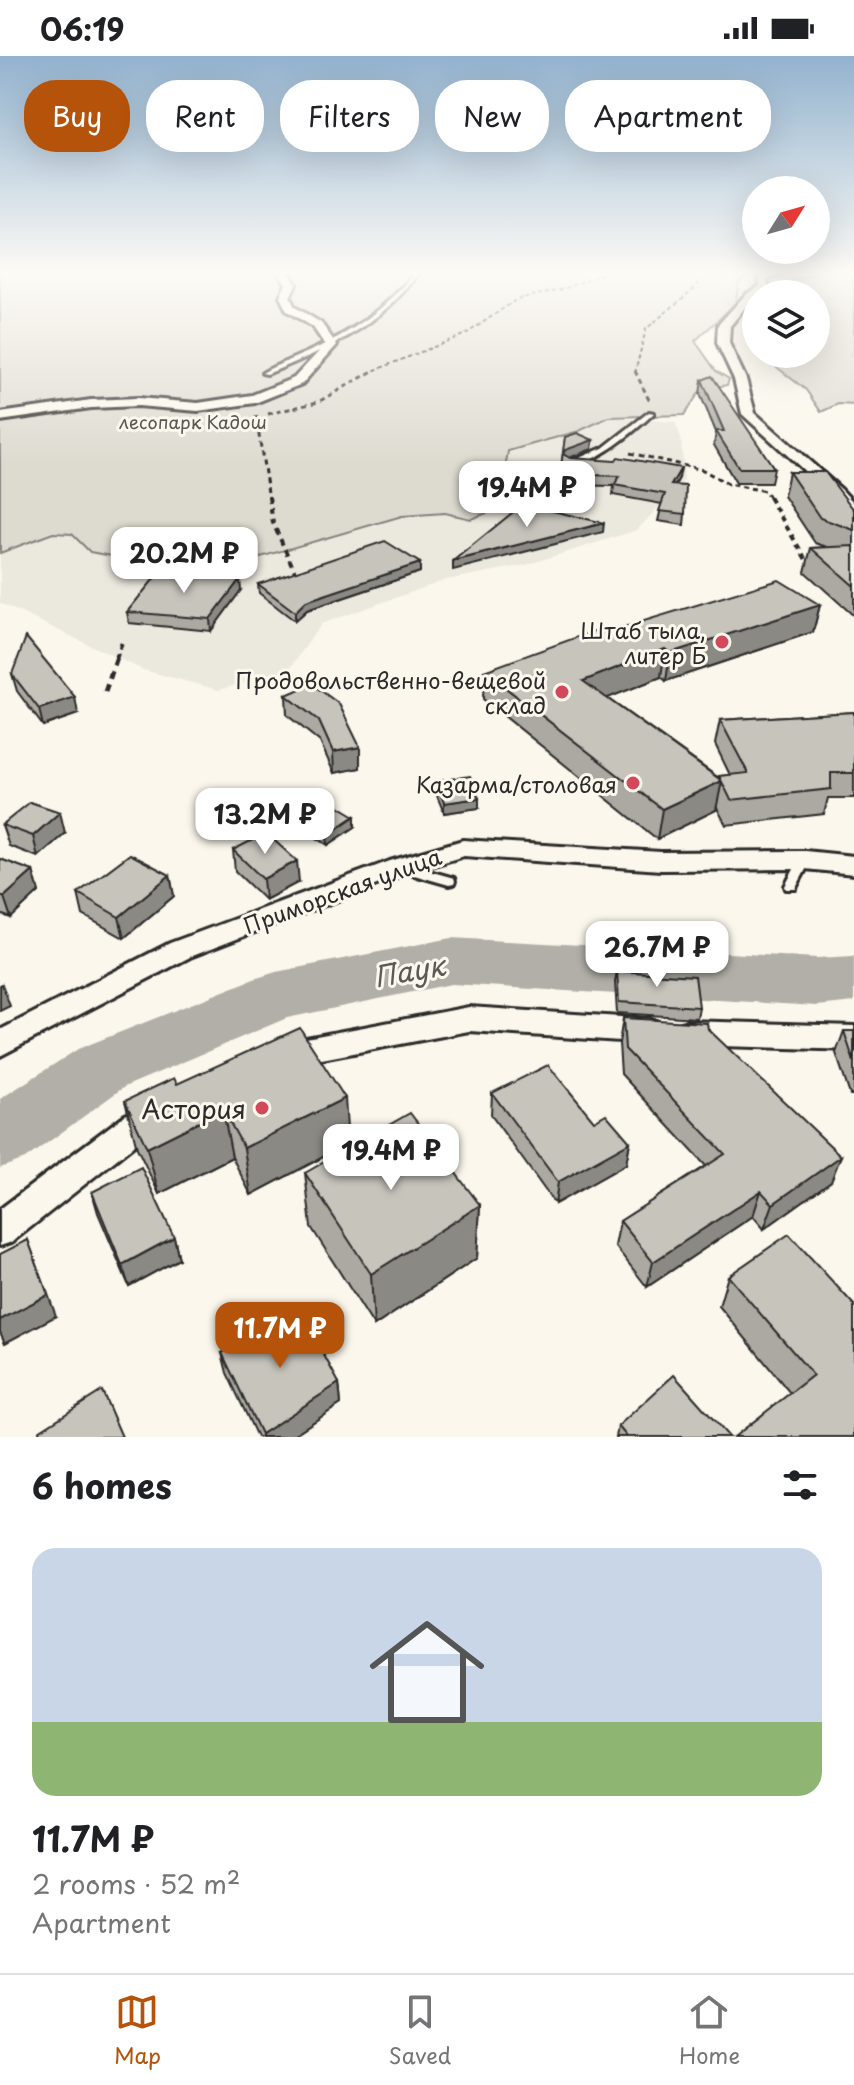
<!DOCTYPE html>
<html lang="en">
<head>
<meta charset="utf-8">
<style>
  :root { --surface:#fff; --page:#f2f2f2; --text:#202124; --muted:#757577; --line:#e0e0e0; --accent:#b45309 }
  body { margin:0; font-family:"Playpen Sans",sans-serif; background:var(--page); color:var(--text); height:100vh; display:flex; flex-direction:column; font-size:30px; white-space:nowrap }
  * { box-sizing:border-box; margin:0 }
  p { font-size:26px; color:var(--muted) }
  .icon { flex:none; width:44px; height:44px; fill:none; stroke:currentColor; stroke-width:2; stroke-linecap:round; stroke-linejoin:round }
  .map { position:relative; height:1381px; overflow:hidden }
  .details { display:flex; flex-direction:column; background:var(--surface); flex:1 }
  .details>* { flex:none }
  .top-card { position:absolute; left:24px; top:24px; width:806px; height:72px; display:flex; gap:16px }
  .needle { width:52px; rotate:53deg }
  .fabs { position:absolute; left:742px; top:120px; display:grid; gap:16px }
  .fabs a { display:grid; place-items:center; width:88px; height:88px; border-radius:50%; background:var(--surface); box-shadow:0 8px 32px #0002; font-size:40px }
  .price { position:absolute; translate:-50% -68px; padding:0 18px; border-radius:16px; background:#fff; color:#222; font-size:26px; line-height:52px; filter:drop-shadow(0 2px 4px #0008) }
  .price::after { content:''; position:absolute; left:50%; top:48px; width:24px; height:18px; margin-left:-12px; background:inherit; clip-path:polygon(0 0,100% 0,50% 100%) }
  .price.current { background:var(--accent); color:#fff }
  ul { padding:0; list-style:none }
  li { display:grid; align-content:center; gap:16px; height:424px; padding:0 32px }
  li+li { border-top:2px solid var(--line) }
  li span { display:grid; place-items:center; height:248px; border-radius:24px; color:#555 }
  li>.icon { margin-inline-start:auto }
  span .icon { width:144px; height:144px; fill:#fffc; stroke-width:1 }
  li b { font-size:34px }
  h2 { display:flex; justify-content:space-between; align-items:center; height:96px; padding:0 32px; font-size:34px }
  .pill { padding:0 28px; border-radius:32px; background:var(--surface); box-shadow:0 8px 32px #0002; font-size:28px; line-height:72px }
  .pill.current { background:var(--accent); color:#fff }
  .status { display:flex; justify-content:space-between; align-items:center; height:56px; padding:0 40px; background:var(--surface); direction:ltr }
  .status svg { height:22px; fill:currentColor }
  .menu { display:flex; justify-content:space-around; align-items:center; height:112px; border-top:2px solid var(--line); background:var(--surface); font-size:22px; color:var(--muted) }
  .menu a { display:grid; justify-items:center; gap:4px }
  .menu .current { color:var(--accent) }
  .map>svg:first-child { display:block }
  .built { fill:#ebe8de }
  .green { fill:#dddad0; stroke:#84827e; stroke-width:2 }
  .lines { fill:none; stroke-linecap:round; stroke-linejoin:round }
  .river { fill:#b1afa7; fill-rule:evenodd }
  .lane-casing { stroke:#2b2b2b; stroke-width:6 }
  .street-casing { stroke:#2b2b2b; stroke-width:6 }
  .path-far3 { stroke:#2b2b2b; stroke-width:2; stroke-dasharray:4 3; stroke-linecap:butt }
  .path-far2 { stroke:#2b2b2b; stroke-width:3; stroke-dasharray:5 4; stroke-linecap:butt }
  .path-far1 { stroke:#2b2b2b; stroke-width:4; stroke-dasharray:6 5; stroke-linecap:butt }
  .path { stroke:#2b2b2b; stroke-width:5; stroke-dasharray:8 6; stroke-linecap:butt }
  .lane { fill:#fbf7ec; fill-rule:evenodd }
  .street { fill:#fbf7ec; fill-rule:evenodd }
  .wall { fill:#aba9a2; stroke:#2b2b2b; stroke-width:2 }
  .shaded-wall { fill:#8b8984; stroke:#2b2b2b; stroke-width:2 }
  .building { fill:#c7c4bc; stroke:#2b2b2b; stroke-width:2 }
  .poi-dot { fill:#d1495b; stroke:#fbf7ec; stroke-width:3 }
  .labels { text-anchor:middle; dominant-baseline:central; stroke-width:6; stroke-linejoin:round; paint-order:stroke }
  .far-park-label { font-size:18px; fill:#585754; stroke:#fbf7ec }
  .poi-label { font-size:22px; fill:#2b2b2b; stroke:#fbf7ec; text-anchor:end }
  .street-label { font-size:22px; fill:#2b2b2b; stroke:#fbf7ec }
  .near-poi-label { font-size:26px; fill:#2b2b2b; stroke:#fbf7ec; text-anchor:end }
  .near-water-label { font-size:28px; font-style:italic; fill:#5a5956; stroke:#fbf7ec }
</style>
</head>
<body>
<div class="status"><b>06:19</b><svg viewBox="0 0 49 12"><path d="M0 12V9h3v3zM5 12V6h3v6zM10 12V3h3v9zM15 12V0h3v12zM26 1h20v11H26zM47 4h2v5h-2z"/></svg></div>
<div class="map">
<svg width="854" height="1381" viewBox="0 0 854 1381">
  <rect width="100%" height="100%" fill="#fbf7ec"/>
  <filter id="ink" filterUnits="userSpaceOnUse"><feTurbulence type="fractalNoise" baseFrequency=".0125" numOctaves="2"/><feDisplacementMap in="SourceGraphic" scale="16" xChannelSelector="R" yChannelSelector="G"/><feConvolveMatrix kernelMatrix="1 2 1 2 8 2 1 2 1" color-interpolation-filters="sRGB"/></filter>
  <g filter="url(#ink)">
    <!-- built -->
    <polygon class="built" points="609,361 675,366 681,382 684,424 637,474 526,509 446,524 321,568 289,614 219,634 143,614 0,547 0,497 53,477 72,478 90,496 189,514 240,507 402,460 445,457 471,463 514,448 505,414 508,395 579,375"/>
    <!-- green -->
    <g class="green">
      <polygon points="0,217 751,217 739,226 735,248 695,285 716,315 729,323 727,329 701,334 684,359 609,361 579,375 508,395 505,414 514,447 471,463 445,457 402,460 240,507 189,514 90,496 72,478 53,477 0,497"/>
      <polygon points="815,217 854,217 854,349 838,348 821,356 806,334 760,298 816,298 816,238 791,238 790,225"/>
    </g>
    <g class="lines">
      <!-- river -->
      <polygon class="river" points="451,882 817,902 854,900 854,946 817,950 451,928 287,962 124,1031 25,1103 0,1112 0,1043 78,993 254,923 276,916"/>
      <!-- lane casing -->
      <g class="lane-casing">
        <g id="lane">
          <path d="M 415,217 L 419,217 C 379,271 328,293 267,318 L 262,317 C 276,309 293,303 308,296 C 351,277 386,253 415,217 Z"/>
          <path d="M 649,356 L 654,357 C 637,373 591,414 567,407 L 603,392 Z"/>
          <polygon points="805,800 809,801 811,804 797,830 796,833 786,833 785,830 799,804 801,801"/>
          <polygon points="404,808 454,822 455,825 454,828 449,829 400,815 398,812 400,809"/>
        </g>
      </g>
      <!-- street casing -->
      <g class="street-casing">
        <g id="street">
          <polygon points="279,217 289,217 296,228 290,241 295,251 321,267 337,289 302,328 255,347 198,355 138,350 91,352 0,365 0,357 91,344 138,342 198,347 252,339 294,322 325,289 313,271 287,255 280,241 286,228"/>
          <polygon points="769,217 783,217 767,224 769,233 756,238 730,270 729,287 746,323 755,357 841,433 854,447 854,462 848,460 831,439 742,358 734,323 717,287 718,269 746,238 760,230 759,221"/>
          <polygon points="463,784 661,796 805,795 854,800 854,818 805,813 661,814 464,800 408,817 190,901 0,1000 0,974 170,887 390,805"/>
          <polygon points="469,951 651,963 661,967 666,975 661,983 651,987 469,975 285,1010 274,1007 270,998 274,989 285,986"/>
          <polygon points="686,965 854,970 854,994 686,989 676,985 671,977 676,969"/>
          <polygon points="157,1045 168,1049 173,1059 168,1069 147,1079 12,1186 0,1190 0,1153 125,1059"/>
        </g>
      </g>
      <!-- path-far3 -->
      <g class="path-far3">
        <polyline points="368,317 466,278 517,243 563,233 605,217"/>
        <polyline points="635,317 646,273 696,231 706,217"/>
      </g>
      <!-- path-far2 -->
      <g class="path-far2">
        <polyline points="635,315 650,346"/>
        <polyline points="268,358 318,346 373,315"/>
        <polyline points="256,360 269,443"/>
        <polyline points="630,397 703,414 728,428 765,435 770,443"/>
      </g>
      <!-- path-far1 -->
      <g class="path-far1">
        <polyline points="269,441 273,467 296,518"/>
        <polyline points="769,441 811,512"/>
        <polyline points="116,603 122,586"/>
      </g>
      <!-- path -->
      <polyline class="path" points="105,636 117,601"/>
      <!-- lane -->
      <use href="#lane" class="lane"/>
      <!-- street -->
      <use href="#street" class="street"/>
    </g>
    <!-- wall -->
    <g class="wall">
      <polygon points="702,324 774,412 771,427 736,427 714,389 716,376 700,338"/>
      <polygon points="565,381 593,384 592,393 570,402 679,422 675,429 685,458 684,469 658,465 662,448 613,439 614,430 559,429"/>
      <polygon points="789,416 854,474 854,560 805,516 811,492 827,491 815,487 784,440"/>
      <polygon points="420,516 307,554 295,565 259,537 258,528"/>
      <polygon points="241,534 211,575 129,567 127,556"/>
      <polygon points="820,549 813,576 666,625 661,621 607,642 719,722 719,720 730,719 715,688 720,664 854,656 854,742 828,742 824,758 726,769 716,750 716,754 657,783 483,643 484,615 608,576"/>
      <polygon points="12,618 78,658 43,670 17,635"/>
      <polygon points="286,639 360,691 360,712 334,717 320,686 287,659"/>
      <polygon points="435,725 479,752 444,757 435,735"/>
      <polygon points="308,766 355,771 328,789 309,777"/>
      <polygon points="2,769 65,777 38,801 9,790"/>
      <polygon points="233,794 299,826 265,844 235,815"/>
      <polygon points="0,803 33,815 39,836 11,862 0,858"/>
      <polygon points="170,819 174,840 124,882 83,859 78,837"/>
      <polygon points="617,915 699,951 697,962 617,957 615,926"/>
      <polygon points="623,962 708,973 831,1125 764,1173 753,1160 647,1231 615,1190 620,1165 706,1110 621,1018 619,987"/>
      <polygon points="844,975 854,975 854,1039 850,1039 836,997"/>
      <polygon points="177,1028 348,1088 251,1139 232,1101 159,1138 137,1092 125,1045"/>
      <polygon points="492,1037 594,1065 630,1086 626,1108 555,1148 491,1059"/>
      <polygon points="305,1117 480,1149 477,1202 374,1270 311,1171"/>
      <polygon points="92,1136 174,1181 179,1203 129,1230 98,1157"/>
      <polygon points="728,1220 854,1249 854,1381 790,1337 719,1250"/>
      <polygon points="222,1297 339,1327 341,1348 290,1381 257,1381 227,1317"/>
      <polygon points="618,1370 729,1381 616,1381"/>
    </g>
    <!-- shaded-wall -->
    <g class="shaded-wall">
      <polygon points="593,384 592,393 564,404 563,398 565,394"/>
      <polygon points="681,412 679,422 670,439 671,429"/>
      <polygon points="604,467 603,476 453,514 453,505"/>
      <polygon points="420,507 420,516 307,554 295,565 295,556 306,545"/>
      <polygon points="240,523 241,534 211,575 210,563"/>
      <polygon points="820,549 813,576 666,625 670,597"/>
      <polygon points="665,593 661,621 580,653 583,625"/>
      <polygon points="75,641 78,658 43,670 39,653"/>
      <polygon points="360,691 360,712 334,717 333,696"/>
      <polygon points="722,725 716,754 657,783 662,753"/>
      <polygon points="479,742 479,752 444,757 444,747"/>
      <polygon points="60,756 65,777 38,801 33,780"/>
      <polygon points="355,760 355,771 328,789 327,779"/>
      <polygon points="297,805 299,826 265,844 263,823"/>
      <polygon points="33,815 39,836 11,862 4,841"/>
      <polygon points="170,819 174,840 124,882 119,861"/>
      <polygon points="2,928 10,950 0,955 0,929"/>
      <polygon points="345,1042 348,1088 251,1139 244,1092"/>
      <polygon points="223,1054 232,1101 159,1138 147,1092"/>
      <polygon points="630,1086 626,1108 555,1148 558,1126"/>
      <polygon points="841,1100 831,1125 764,1173 773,1148"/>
      <polygon points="761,1135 753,1160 647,1231 653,1206"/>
      <polygon points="480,1149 477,1202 374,1270 371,1218"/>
      <polygon points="174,1181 179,1203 129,1230 122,1209"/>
      <polygon points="28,1184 56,1260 5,1287 0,1276 0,1264"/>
      <polygon points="339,1327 341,1348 290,1381 261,1381 261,1378"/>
    </g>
    <!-- building -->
    <g class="building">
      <polygon points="712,320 774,412 739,412 716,375 724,375 702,324"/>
      <polygon points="577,377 593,384 565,394 563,398 570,402 615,405 618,401 681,412 671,429 686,430 685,458 659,455 665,438 614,429 620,420 560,418 565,381"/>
      <polygon points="789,416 825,416 854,454 854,474 820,462"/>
      <polygon points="523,448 604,467 453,505"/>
      <polygon points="385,485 420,507 306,545 295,556 258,528"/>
      <polygon points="854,490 854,530 811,492"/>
      <polygon points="161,514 240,523 210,563 127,556"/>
      <polygon points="779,524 820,549 670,597 665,593 583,625 722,725 662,753 484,615 602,572 608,576"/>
      <polygon points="26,581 75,641 39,653 12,618"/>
      <polygon points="312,628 339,648 360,691 333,696 319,665 286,639"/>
      <polygon points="854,656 854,717 831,717 831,733 731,744 719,720 748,717 720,664"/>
      <polygon points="470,720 479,742 444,747 435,725"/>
      <polygon points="30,746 60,756 33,780 2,769"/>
      <polygon points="335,748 355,760 327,779 308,766"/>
      <polygon points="266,777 297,805 263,823 233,794"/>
      <polygon points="130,798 170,819 119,861 78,837"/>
      <polygon points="0,803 33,815 4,841 0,839"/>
      <polygon points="617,915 695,920 699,951 619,946"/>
      <polygon points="623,962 707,967 708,973 841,1100 773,1148 761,1135 653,1206 620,1165 725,1098 625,993"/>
      <polygon points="300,972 345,1042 244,1092 223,1054 147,1092 125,1045 174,1022 177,1028"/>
      <polygon points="844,975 854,975 854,1006"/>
      <polygon points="548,1009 594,1065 606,1058 630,1086 558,1126 492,1037"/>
      <polygon points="410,1057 480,1149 371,1218 305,1117"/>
      <polygon points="141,1111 174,1181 122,1209 92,1136"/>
      <polygon points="789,1178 854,1249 854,1381 734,1381 813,1319 728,1220"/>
      <polygon points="28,1184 48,1239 0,1264 0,1198"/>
      <polygon points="298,1251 339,1327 261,1378 222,1297"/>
      <polygon points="674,1319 729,1381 627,1381 618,1370"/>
      <polygon points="102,1335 122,1381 41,1381 39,1375"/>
    </g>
  </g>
  <!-- sky -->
  <linearGradient id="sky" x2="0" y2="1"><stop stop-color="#92b2ce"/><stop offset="0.53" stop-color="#fdfbf6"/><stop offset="1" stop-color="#fdfbf6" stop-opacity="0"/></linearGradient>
  <rect width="854" height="410" fill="url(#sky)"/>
  <!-- markers -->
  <g class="poi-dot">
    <circle cx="722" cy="586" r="8"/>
    <circle cx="562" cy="636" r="8"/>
    <circle cx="633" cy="727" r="8"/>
    <circle cx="262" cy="1052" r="8"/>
  </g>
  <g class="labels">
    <!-- far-park labels -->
    <g class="far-park-label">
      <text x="193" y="365">лесопарк Кадош</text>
    </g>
    <!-- poi labels -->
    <g class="poi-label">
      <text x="706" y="573">Штаб тыла,<tspan x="706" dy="25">литер Б</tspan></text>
      <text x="546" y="623">Продовольственно-вещевой<tspan x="546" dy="25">склад</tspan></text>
      <text x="617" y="727">Казарма/столовая</text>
    </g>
    <!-- street labels -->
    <g class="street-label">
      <text transform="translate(342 834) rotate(-20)">Приморская улица</text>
    </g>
    <!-- near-poi labels -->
    <g class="near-poi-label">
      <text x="246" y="1052">Астория</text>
    </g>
    <!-- near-water labels -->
    <g class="near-water-label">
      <text transform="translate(409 914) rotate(-10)">Паук</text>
    </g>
  </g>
</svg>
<div class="fabs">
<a><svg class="needle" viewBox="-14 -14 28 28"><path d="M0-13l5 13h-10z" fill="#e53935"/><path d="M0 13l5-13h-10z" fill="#757577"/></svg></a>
<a><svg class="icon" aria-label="layers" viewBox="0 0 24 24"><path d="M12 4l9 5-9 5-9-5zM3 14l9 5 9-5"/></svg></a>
</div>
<b class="price" style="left:527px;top:473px">19.4M ₽</b>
<b class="price" style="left:184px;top:539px">20.2M ₽</b>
<b class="price" style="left:265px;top:800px">13.2M ₽</b>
<b class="price" style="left:657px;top:933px">26.7M ₽</b>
<b class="price" style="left:391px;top:1136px">19.4M ₽</b>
<b class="price current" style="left:280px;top:1314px">11.7M ₽</b>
<div class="top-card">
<a class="pill current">Buy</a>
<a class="pill">Rent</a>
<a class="pill">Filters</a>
<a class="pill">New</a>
<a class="pill">Apartment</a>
</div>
</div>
<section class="details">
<h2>6 homes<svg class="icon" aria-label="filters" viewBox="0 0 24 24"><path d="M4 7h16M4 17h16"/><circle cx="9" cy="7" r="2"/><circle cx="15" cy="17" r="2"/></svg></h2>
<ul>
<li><span style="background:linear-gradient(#c9d6e8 70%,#8fb573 0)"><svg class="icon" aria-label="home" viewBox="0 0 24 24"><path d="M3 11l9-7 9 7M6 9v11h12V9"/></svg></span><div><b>11.7M ₽</b><p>2 rooms · 52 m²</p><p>Apartment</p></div></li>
</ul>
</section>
<nav class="menu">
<a class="current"><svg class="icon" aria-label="map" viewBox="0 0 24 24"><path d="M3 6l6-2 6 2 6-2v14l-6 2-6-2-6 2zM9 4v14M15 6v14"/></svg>Map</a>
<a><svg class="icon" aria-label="saved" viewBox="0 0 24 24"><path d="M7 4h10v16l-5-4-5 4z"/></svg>Saved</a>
<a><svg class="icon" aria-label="home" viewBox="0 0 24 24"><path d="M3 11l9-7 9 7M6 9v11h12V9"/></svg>Home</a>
</nav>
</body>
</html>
